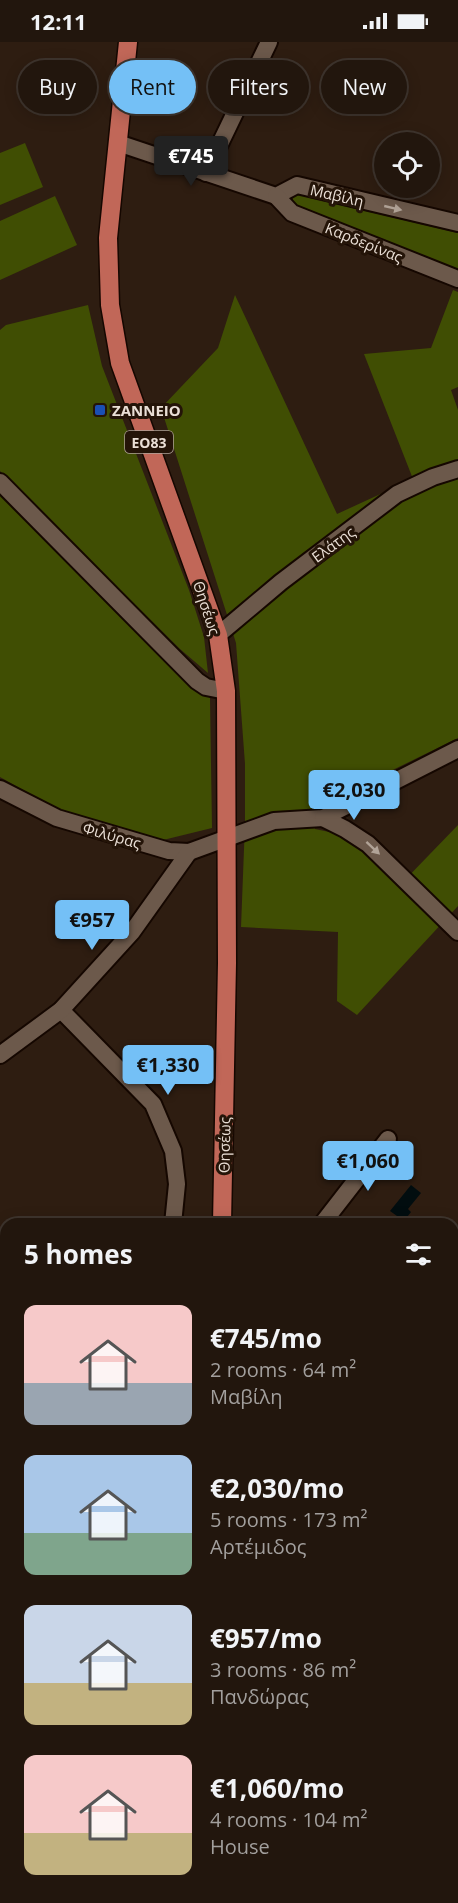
<!DOCTYPE html>
<html lang="en">
<head>
<meta charset="utf-8">
<style>
  :root { --surface:#22160d; --page:#2e231b; --text:#f1f3f6; --muted:#a29f9d; --line:#3f352e; --accent:#74c0f6 }
  body { margin:0; font-family:"Open Sans",sans-serif; background:var(--page); color:var(--text); height:100vh; display:flex; flex-direction:column; font-size:22px; white-space:nowrap }
  * { box-sizing:border-box; margin:0 }
  p { font-size:20px; color:var(--muted) }
  .icon { flex:none; width:33px; height:33px; fill:none; stroke:currentColor; stroke-width:2; stroke-linecap:round; stroke-linejoin:round }
  .map { position:relative; flex:1; overflow:hidden }
  .sheet { position:absolute; left:0px; top:1176px; width:459px; height:686px; display:flex; flex-direction:column; background:var(--surface); border-radius:18px 18px 0 0; box-shadow:0 3px 15px #0003,0 0 0 2px var(--line) }
  .sheet>* { flex:none }
  .hud { position:absolute; left:18px; top:18px; width:423px; height:54px; display:flex; gap:12px }
  .buttons { position:absolute; left:374px; top:90px; display:grid; gap:12px }
  .buttons a { display:grid; place-items:center; width:66px; height:66px; border-radius:50%; background:var(--surface); box-shadow:0 3px 15px #0003,0 0 0 2px var(--line); font-size:30px }
  .price { position:absolute; translate:-50% -51px; padding:0 14px; border-radius:6px; background:var(--accent); color:#111; font-size:20px; line-height:39px; filter:drop-shadow(0 2px 3px #0008) }
  .price::after { content:''; position:absolute; left:50%; top:36px; width:18px; height:14px; margin-left:-9px; background:inherit; clip-path:polygon(0 0,100% 0,50% 100%) }
  .price.selected { background:#222; color:#fff }
  ul { padding:0; list-style:none }
  li { display:flex; align-items:center; gap:18px; height:150px; padding:0 24px }
  li span { display:grid; place-items:center; flex:none; width:168px; height:120px; border-radius:12px; color:#555 }
  li>.icon { margin-inline-start:auto }
  span .icon { width:72px; height:72px; fill:#fffc; stroke-width:1 }
  li b { font-size:26px }
  h2 { display:flex; justify-content:space-between; align-items:center; height:72px; padding:0 24px; font-size:26px }
  .chip { padding:0 21px; border-radius:27px; background:var(--surface); box-shadow:0 3px 15px #0003,0 0 0 2px var(--line); font-size:21px; line-height:54px }
  .chip.selected { background:var(--accent); color:#111 }
  .status { display:flex; justify-content:space-between; align-items:center; height:42px; padding:0 30px; background:var(--surface); direction:ltr }
  .status svg { height:16px; fill:currentColor }
  .map>svg:first-child { display:block }
  .green { fill:#404e03 }
  .water { fill:#020d0f }
  .lines { fill:none; stroke-linecap:round; stroke-linejoin:round }
  .minor-casing { stroke:#150700; stroke-width:20 }
  .major-casing { stroke:#150700; stroke-width:21 }
  .minor { stroke:#6c594b; stroke-width:16 }
  .major { stroke:#c16758; stroke-width:18 }
  .oneway { fill:#b1a397 }
  .transit-dot { fill:#1a4fb4; stroke:#241408; stroke-width:2 }
  .labels { text-anchor:middle; dominant-baseline:central; stroke-width:6; stroke-linejoin:round; paint-order:stroke }
  .shield { fill:#241408; stroke:#afa298; stroke-width:1.5 }
  .shield-label { font-size:14px; font-weight:bold; fill:#eadfd6 }
  .street-label { font-size:15px; fill:#eadfd6; stroke:#241408 }
  .poi-label { font-size:15px; font-weight:bold; fill:#eadfd6; stroke:#241408; text-anchor:start }
</style>
</head>
<body>
<div class="status"><b>12:11</b><svg viewBox="0 0 49 12"><path d="M0 12V9h3v3zM5 12V6h3v6zM10 12V3h3v9zM15 12V0h3v12zM26 1h20v11H26zM47 4h2v5h-2z"/></svg></div>
<div class="map">
<svg width="458" height="1861" viewBox="0 0 458 1861">
  <rect width="100%" height="100%" fill="#2e1d11"/>
  <!-- green -->
  <g class="green">
    <polygon points="25,101 43,145 0,163 0,111"/>
    <polygon points="294,152 458,191 458,228 292,161"/>
    <polygon points="55,154 77,203 0,238 0,179"/>
    <polygon points="453,248 458,250 458,345 451,348 458,368 458,696 358,745 315,775 315,787 339,792 362,805 400,843 458,783 458,864 357,973 337,959 338,890 241,885 245,781 245,722 236,601 161,366 218,306 235,253 337,472 413,437 364,312 431,306"/>
    <polygon points="88,263 102,324 189,548 204,595 208,631 180,607 0,429 0,288 6,283"/>
    <polygon points="0,451 186,639 210,656 212,786 159,799 55,766 0,735"/>
  </g>
  <!-- water -->
  <polygon class="water" points="411,1143 421,1151 408,1167 411,1170 404,1179 390,1169"/>
  <g class="lines">
    <!-- minor casing -->
    <g class="minor-casing">
      <g id="minor">
        <polyline points="118,101 276,154 297,143 458,181"/>
        <polyline points="206,131 269,0"/>
        <polyline points="276,154 292,171 458,237"/>
        <polyline points="0,440 197,639 206,645 226,649"/>
        <polyline points="218,593 281,540 397,452 433,435 458,427"/>
        <polyline points="0,747 57,776 169,809 189,810 274,779 323,776 458,707"/>
        <polyline points="323,776 345,787 368,802 458,890"/>
        <polyline points="61,968 153,1062 173,1109 177,1142 173,1182"/>
        <polyline points="0,1013 61,968 132,890 189,810"/>
        <polyline points="322,1182 388,1097"/>
        <polyline points="453,1345 458,1349"/>
        <polyline points="0,1378 6,1372"/>
        <polyline points="453,1568 458,1552"/>
        <polyline points="0,1770 6,1773"/>
        <polyline points="353,1856 356,1861"/>
      </g>
    </g>
    <!-- major casing -->
    <g class="major-casing">
      <g id="major">
        <polyline points="128,0 108,196 110,263 120,321 218,593 226,649 227,921 222,1182"/>
        <polyline points="453,1660 458,1659"/>
        <polyline points="43,1861 46,1856"/>
        <polyline points="62,1861 71,1856"/>
        <polyline points="123,1861 125,1856"/>
      </g>
    </g>
    <!-- minor -->
    <use href="#minor" class="minor"/>
    <!-- major -->
    <use href="#major" class="major"/>
  </g>
  <!-- one-way arrows -->
  <defs><path id="oneway-solid" d="M-6-.8H1V-3.2L6.5 0L1 3.2V.8H-6Z" transform="scale(1.5)"/></defs>
  <g class="oneway">
    <use href="#oneway-solid" transform="translate(393 166) rotate(13)"/>
    <use href="#oneway-solid" transform="translate(373 806) rotate(43)"/>
  </g>
  <!-- markers -->
  <rect class="transit-dot" x="94" y="362" width="12" height="12" rx="3"/>
  <g class="labels">
    <!-- shield labels -->
    <rect class="shield" x="125" y="389" width="48" height="22" rx="4.5"/>
    <g class="shield-label">
      <text x="149" y="400">ΕΟ83</text>
    </g>
    <!-- street labels -->
    <g class="street-label">
      <text transform="translate(337 153) rotate(13)">Μαβίλη</text>
      <text transform="translate(364 200) rotate(22)">Καρδερίνας</text>
      <text transform="translate(333 502) rotate(-36)">Ελάτης</text>
      <text transform="translate(207 566) rotate(72)">Θησέως</text>
      <text transform="translate(112 793) rotate(16)">Φιλύρας</text>
      <text transform="translate(224 1103) rotate(-89)">Θησέως</text>
    </g>
    <!-- poi labels -->
    <g class="poi-label">
      <text x="112" y="368">ΖΑΝΝΕΙΟ</text>
    </g>
  </g>
</svg>
<div class="buttons">
<a><svg class="icon" aria-label="locate" viewBox="0 0 24 24"><circle cx="12" cy="12" r="6"/><path d="M12 2v4M12 18v4M2 12h4M18 12h4"/></svg></a>
</div>
<b class="price selected" style="left:191px;top:145px">€745</b>
<b class="price" style="left:354px;top:779px">€2,030</b>
<b class="price" style="left:92px;top:909px">€957</b>
<b class="price" style="left:168px;top:1054px">€1,330</b>
<b class="price" style="left:368px;top:1150px">€1,060</b>
<div class="hud">
<a class="chip">Buy</a>
<a class="chip selected">Rent</a>
<a class="chip">Filters</a>
<a class="chip">New</a>
</div>
<section class="sheet">
<h2>5 homes<svg class="icon" aria-label="filters" viewBox="0 0 24 24"><path d="M4 7h16M4 17h16"/><circle cx="9" cy="7" r="2"/><circle cx="15" cy="17" r="2"/></svg></h2>
<ul>
<li><span style="background:linear-gradient(#f6c9c9 65%,#9aa5b1 0)"><svg class="icon" aria-label="home" viewBox="0 0 24 24"><path d="M3 11l9-7 9 7M6 9v11h12V9"/></svg></span><div><b>€745/mo</b><p>2 rooms · 64 m²</p><p>Μαβίλη</p></div></li>
<li><span style="background:linear-gradient(#a9c7e8 65%,#7fa58c 0)"><svg class="icon" aria-label="home" viewBox="0 0 24 24"><path d="M3 11l9-7 9 7M6 9v11h12V9"/></svg></span><div><b>€2,030/mo</b><p>5 rooms · 173 m²</p><p>Αρτέμιδος</p></div></li>
<li><span style="background:linear-gradient(#c9d6e8 65%,#c2b280 0)"><svg class="icon" aria-label="home" viewBox="0 0 24 24"><path d="M3 11l9-7 9 7M6 9v11h12V9"/></svg></span><div><b>€957/mo</b><p>3 rooms · 86 m²</p><p>Πανδώρας</p></div></li>
<li><span style="background:linear-gradient(#f6c9c9 65%,#c2b280 0)"><svg class="icon" aria-label="home" viewBox="0 0 24 24"><path d="M3 11l9-7 9 7M6 9v11h12V9"/></svg></span><div><b>€1,060/mo</b><p>4 rooms · 104 m²</p><p>House</p></div></li>
</ul>
</section>
</div>
</body>
</html>
